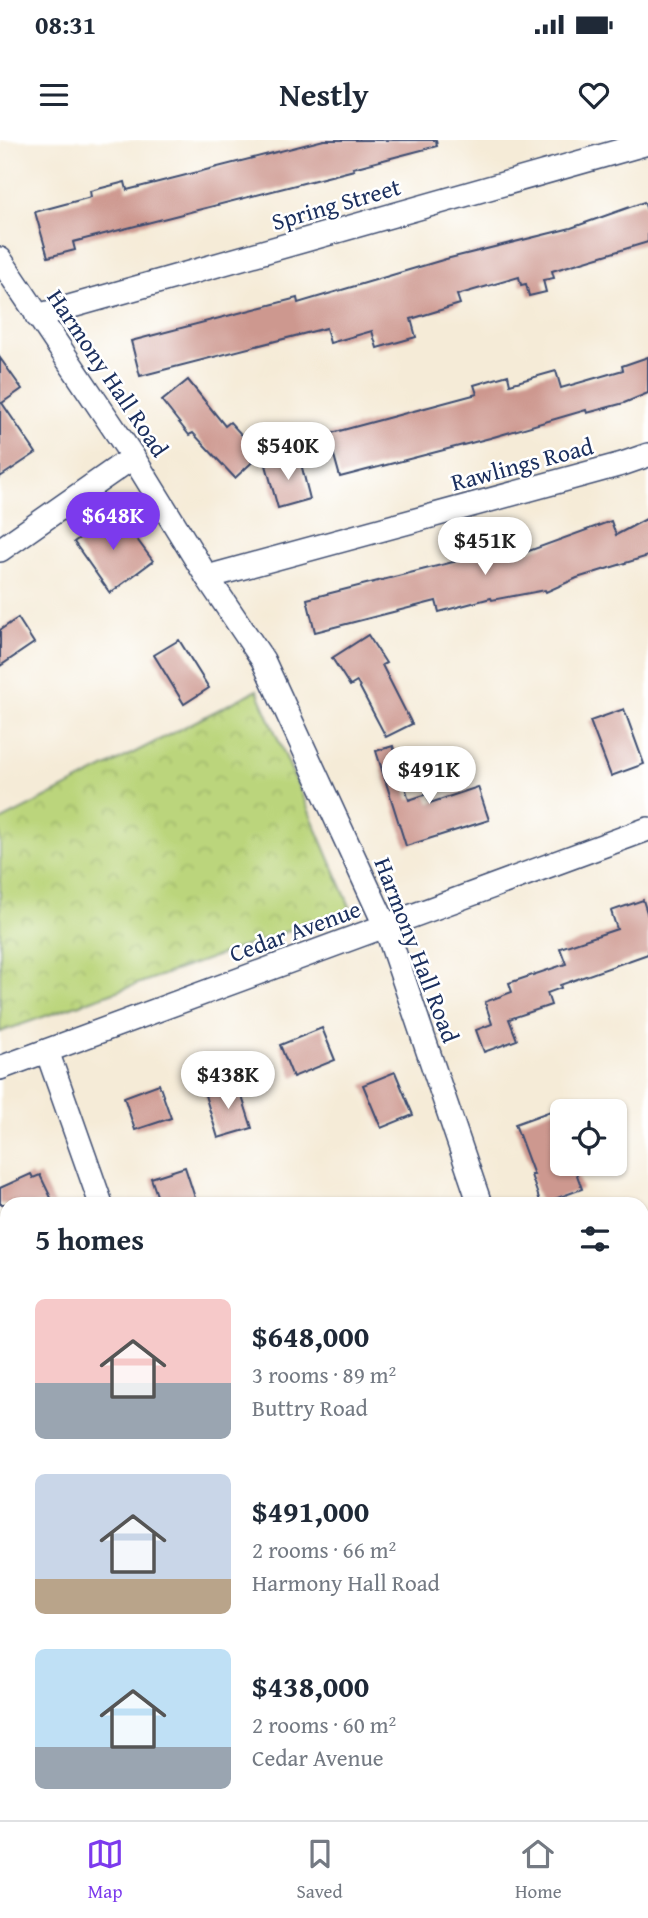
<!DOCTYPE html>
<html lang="en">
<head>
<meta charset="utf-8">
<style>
  :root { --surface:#fff; --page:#f2f2f3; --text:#1f2937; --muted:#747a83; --line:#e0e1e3; --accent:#7c3aed }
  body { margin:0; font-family:"Gentium Book Plus",serif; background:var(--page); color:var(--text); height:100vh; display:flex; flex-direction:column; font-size:26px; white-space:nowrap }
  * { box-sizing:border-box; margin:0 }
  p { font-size:23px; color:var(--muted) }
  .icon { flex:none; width:38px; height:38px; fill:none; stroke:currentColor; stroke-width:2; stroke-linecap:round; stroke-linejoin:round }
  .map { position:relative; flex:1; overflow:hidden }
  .sheet { position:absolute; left:0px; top:1057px; width:649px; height:623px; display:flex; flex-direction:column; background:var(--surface); border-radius:21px 21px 0 0; box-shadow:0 2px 5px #0004 }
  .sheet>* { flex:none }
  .tools { position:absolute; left:550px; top:959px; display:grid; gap:14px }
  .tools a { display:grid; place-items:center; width:77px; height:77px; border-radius:10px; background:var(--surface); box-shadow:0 2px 5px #0004; font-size:35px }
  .price { position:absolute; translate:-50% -60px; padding:0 16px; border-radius:24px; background:#fff; color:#222; font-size:23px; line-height:46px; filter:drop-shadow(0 2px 4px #0008) }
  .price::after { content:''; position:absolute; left:50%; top:42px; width:21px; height:16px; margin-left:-10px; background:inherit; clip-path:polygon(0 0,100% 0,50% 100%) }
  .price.on { background:var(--accent); color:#fff }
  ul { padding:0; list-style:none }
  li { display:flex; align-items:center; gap:21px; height:175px; padding:0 35px }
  li span { display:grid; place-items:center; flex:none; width:196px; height:140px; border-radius:10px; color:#555 }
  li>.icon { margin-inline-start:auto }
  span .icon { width:84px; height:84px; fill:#fffc; stroke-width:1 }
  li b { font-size:30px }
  h2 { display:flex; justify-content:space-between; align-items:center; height:84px; padding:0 35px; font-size:30px }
  .status { display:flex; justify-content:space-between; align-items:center; height:49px; padding:0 35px; background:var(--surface); direction:ltr }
  .status svg { height:19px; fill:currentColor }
  header { display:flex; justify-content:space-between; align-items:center; height:91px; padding:0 35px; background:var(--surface); font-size:32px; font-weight:800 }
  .tab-bar { display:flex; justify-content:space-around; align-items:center; height:98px; border-top:2px solid var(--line); background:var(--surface); font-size:19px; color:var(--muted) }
  .tab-bar a { display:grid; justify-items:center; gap:4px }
  .tab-bar .on { color:var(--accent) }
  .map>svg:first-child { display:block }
  .park { fill:url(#park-crowns); stroke:#6b826c; stroke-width:2 }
  .building { fill:#cd988f }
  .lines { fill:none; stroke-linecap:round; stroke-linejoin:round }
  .minor-casing { stroke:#3c4b70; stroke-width:26 }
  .minor { stroke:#fff; stroke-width:23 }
  .labels { text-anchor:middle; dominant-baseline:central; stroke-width:5; stroke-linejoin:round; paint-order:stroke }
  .street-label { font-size:24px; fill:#1b2f5e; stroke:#fff }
</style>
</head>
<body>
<div class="status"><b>08:31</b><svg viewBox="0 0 49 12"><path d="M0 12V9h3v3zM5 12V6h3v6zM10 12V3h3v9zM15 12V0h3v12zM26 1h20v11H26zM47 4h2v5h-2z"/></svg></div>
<header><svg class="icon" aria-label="menu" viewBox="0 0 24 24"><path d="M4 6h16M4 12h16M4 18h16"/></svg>Nestly<svg class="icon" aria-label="heart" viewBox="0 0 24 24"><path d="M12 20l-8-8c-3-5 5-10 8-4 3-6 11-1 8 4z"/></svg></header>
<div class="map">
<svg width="648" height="1680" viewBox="0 0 648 1680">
  <defs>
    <pattern id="park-crowns" width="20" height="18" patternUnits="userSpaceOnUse" patternTransform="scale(1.75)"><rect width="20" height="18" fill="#bbd57b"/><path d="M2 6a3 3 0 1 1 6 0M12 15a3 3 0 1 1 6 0" fill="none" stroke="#a0b76d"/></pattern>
  </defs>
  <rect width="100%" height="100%" fill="#fff"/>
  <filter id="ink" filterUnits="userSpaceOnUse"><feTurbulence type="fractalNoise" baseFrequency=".0143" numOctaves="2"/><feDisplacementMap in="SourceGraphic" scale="14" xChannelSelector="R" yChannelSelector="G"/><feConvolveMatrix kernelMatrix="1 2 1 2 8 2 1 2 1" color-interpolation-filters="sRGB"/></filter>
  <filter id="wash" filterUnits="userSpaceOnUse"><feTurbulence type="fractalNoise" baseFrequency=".00686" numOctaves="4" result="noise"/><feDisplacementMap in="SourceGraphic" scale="28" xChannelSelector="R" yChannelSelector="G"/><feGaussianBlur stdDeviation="1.57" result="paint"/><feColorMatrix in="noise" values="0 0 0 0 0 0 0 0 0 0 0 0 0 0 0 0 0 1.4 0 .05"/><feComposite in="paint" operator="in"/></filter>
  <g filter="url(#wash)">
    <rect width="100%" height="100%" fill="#f5ebd7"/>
    <!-- park -->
    <polygon class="park" points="257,550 351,769 0,892 0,681"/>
    <g id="blocks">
      <!-- building -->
      <g class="building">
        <polygon points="324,0 436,0 437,6 353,28 354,30 73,102 75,110 48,117 35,72 91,57 90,51 125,42 127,50"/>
        <polygon points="644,62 648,73 648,102 552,131 554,138 543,140 546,152 529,156 526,144 521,145 519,137 457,155 460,164 411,179 416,197 377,208 372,191 330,203 326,188 140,236 131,201 297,158 298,163 446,119 571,88"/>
        <polygon points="648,217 648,253 624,263 587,273 586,270 490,298 340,337 328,294 477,254 474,245 508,235 510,244 556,231 561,248 623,230 622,226"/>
        <polygon points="0,218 22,249 2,263 36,313 0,337"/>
        <polygon points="188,240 225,286 230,282 260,315 235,338 193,293 189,295 162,261"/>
        <polygon points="299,316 310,359 278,368 266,325"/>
        <polygon points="116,371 153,421 110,453 74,402"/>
        <polygon points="648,378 648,416 577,438 546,452 545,450 492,460 491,458 439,472 436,461 315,492 307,459 465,419 517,410 518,415 611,381 616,395"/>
        <polygon points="18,478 34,503 0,526 0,490"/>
        <polygon points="368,495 386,523 382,525 412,584 386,597 357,542 350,546 332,518"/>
        <polygon points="179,500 209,548 184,564 154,515"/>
        <polygon points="624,569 644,624 611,636 590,581"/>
        <polygon points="393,606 409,660 427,654 430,663 478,647 489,680 406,706 376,611"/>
        <polygon points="643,760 648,776 648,814 560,845 561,848 547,853 551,865 509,879 517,900 484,912 476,890 492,884 485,862 512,852 509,843 566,824 560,808 617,789 611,771"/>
        <polygon points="322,888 335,920 293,937 280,905"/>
        <polygon points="395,932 413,975 381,988 363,945"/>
        <polygon points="159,944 171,978 135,990 124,957"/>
        <polygon points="238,944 252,988 218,998 205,955"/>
        <polygon points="562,967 562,1024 573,1024 582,1049 541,1064 531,1035 534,1035 515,984"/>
        <polygon points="185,1027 197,1064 160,1064 151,1038"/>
        <polygon points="31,1034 33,1038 40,1035 54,1064 0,1064 0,1048"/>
      </g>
    </g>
  </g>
  <g filter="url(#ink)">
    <use href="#blocks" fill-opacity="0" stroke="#3c4b70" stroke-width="2"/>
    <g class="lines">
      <!-- minor casing -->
      <g class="minor-casing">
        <g id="minor">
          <polyline points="0,119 133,317 207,437 263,520 385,785 480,1064"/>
          <polyline points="37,176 648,3"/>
          <polyline points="0,410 133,317"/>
          <polyline points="207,437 622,324 648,315"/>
          <polyline points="47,911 101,1064"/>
          <polyline points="0,928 648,689"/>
          <polyline points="0,1555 7,1547"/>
          <path d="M 397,1680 C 437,1674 475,1672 515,1680"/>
        </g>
      </g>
      <!-- minor -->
      <use href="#minor" class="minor"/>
    </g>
  </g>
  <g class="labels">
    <!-- street labels -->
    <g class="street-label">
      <text transform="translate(336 64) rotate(-16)">Spring Street</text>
      <text transform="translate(108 233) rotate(56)">Harmony Hall Road</text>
      <text transform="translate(522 324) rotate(-15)">Rawlings Road</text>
      <text transform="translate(295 791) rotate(-20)">Cedar Avenue</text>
      <text transform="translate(417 810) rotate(69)">Harmony Hall Road</text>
    </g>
  </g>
</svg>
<div class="tools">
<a><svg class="icon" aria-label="locate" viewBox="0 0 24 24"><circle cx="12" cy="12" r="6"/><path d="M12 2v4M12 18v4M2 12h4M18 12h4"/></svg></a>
</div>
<b class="price" style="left:288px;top:342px">$540K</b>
<b class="price on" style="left:113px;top:412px">$648K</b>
<b class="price" style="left:485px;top:437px">$451K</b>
<b class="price" style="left:429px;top:666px">$491K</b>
<b class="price" style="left:228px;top:971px">$438K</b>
<section class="sheet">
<h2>5 homes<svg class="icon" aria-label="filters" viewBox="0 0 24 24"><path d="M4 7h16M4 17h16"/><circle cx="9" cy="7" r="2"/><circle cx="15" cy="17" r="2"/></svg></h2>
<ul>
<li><span style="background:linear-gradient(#f6c9c9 60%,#9aa5b1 0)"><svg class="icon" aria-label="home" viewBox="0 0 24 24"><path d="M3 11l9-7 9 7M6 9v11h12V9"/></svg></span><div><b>$648,000</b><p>3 rooms · 89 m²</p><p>Buttry Road</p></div></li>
<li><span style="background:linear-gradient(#c9d6e8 75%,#b9a48a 0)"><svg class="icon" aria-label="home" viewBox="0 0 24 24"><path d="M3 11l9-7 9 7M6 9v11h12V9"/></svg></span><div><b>$491,000</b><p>2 rooms · 66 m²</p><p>Harmony Hall Road</p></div></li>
<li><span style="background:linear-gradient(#bfe0f5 70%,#9aa5b1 0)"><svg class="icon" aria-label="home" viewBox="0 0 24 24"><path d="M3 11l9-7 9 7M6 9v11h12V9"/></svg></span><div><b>$438,000</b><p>2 rooms · 60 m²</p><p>Cedar Avenue</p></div></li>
</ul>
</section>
</div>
<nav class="tab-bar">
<a class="on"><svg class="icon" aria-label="map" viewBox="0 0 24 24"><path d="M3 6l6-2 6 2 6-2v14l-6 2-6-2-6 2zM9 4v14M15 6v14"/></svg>Map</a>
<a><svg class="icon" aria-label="saved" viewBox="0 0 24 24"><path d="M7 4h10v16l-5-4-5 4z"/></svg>Saved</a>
<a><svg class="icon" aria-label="home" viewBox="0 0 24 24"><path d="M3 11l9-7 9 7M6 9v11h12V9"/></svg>Home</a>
</nav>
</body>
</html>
